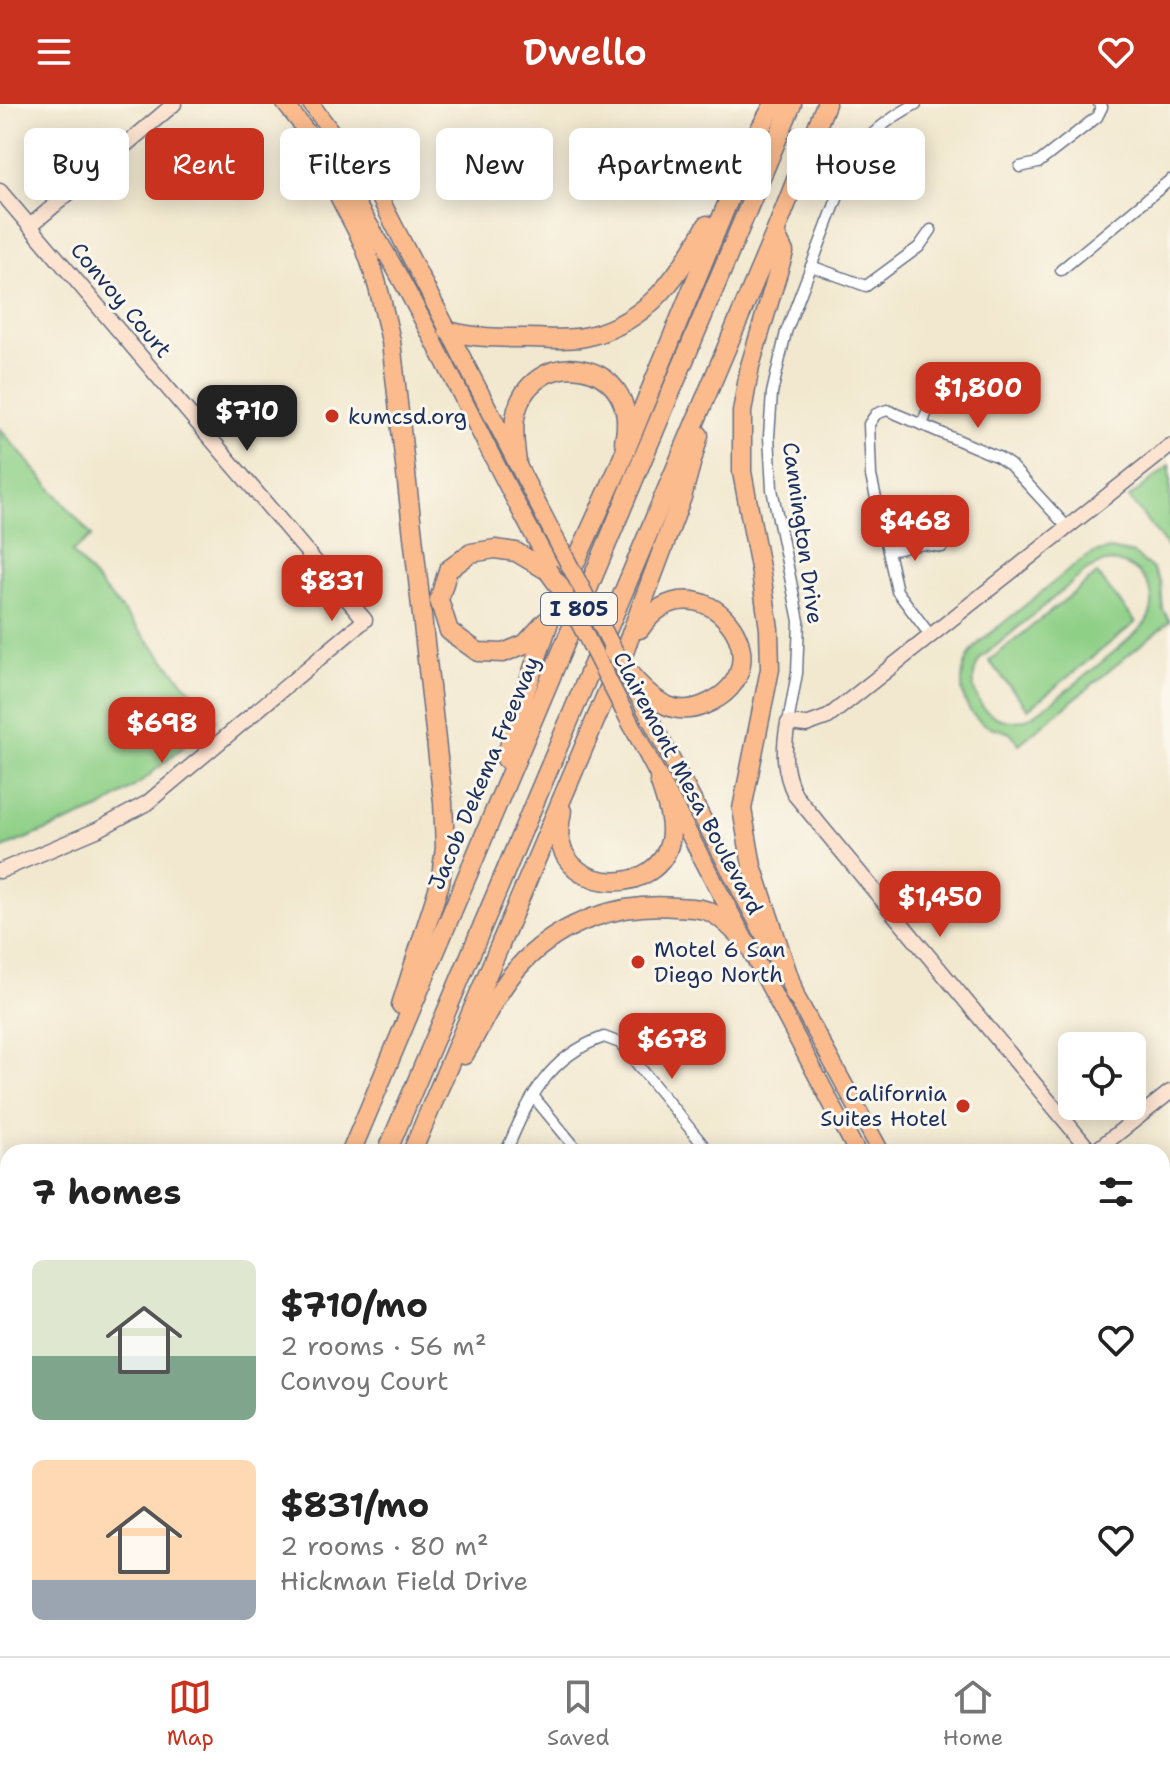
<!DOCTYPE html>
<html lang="en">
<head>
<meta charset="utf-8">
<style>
  :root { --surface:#fff; --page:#f2f2f2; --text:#222; --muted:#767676; --line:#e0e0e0; --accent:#c8321e }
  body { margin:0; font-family:"Shantell Sans",sans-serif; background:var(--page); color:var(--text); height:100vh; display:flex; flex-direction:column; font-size:30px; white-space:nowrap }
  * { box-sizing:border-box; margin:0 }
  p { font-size:26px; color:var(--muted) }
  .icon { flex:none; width:44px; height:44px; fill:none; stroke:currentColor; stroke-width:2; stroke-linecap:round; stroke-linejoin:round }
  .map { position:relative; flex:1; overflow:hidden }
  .side { position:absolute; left:0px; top:1040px; width:1170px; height:512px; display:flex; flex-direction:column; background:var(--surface); border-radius:24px 24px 0 0; box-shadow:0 4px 20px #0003 }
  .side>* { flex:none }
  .guide { position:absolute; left:24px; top:24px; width:1122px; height:72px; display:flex; gap:16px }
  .tools { position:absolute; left:1058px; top:928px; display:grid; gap:16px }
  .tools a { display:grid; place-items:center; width:88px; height:88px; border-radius:12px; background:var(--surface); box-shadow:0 4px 20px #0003; font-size:40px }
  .price { position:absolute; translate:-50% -68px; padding:0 18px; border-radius:16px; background:var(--accent); color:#fff; font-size:26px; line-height:52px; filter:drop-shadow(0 2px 4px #0008) }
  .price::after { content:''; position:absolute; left:50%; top:48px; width:24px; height:18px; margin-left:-12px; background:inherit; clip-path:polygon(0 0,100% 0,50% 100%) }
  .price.current { background:#222; color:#fff }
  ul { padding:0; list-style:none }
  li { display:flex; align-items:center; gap:24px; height:200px; padding:0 32px }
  li span { display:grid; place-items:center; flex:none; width:224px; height:160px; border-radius:12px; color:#555 }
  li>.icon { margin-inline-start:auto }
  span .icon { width:96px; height:96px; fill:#fffc; stroke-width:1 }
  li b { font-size:34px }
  h2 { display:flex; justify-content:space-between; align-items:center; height:96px; padding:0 32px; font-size:34px }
  .chip { padding:0 28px; border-radius:12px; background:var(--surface); box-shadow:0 4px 20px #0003; font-size:28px; line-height:72px }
  .chip.current { background:var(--accent); color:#fff }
  header { display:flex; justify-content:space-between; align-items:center; height:104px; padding:0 32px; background:var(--accent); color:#fff; font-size:36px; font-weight:600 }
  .tab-bar { display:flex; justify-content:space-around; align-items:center; height:112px; border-top:2px solid var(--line); background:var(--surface); font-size:22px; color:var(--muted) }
  .tab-bar a { display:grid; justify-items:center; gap:4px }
  .tab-bar .current { color:var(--accent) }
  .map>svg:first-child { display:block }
  .green { fill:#8fd087; stroke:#558072; stroke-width:2; fill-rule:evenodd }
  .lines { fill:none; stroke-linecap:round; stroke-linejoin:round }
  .street-casing { stroke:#667086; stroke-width:13 }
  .secondary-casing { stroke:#667086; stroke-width:17 }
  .primary-casing { stroke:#667086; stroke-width:19 }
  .highway-casing { stroke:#667086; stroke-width:21 }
  .street { stroke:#fff; stroke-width:10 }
  .secondary { stroke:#fde4d1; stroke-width:14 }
  .primary { stroke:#fbbb8d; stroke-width:16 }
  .highway { stroke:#fbbb8d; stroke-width:18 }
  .primary-bridge-casing { stroke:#667086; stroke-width:19; stroke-linecap:butt }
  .highway-bridge-casing { stroke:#667086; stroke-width:21; stroke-linecap:butt }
  .primary-bridge { stroke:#fbbb8d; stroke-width:16 }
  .highway-bridge { stroke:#fbbb8d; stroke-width:18 }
  .poi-dot { fill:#c8321e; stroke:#fbf7ec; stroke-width:3 }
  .labels { text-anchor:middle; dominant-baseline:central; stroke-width:6; stroke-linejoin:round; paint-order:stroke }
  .shield { fill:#fbf7ec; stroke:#5e6b89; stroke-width:2 }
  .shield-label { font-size:20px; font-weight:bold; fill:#1b2f5e }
  .street-label { font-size:22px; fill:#1b2f5e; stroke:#fbf7ec }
  .poi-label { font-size:22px; fill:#1b2f5e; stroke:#fbf7ec; text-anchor:start }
</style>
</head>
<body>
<header><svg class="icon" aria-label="menu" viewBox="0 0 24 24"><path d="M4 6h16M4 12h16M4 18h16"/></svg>Dwello<svg class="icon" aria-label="heart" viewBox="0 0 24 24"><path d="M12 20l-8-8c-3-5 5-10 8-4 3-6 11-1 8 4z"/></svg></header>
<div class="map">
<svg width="1170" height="1552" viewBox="0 0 1170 1552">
  <rect width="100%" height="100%" fill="#fbf7ec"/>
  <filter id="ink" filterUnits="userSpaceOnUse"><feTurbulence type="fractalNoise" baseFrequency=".0125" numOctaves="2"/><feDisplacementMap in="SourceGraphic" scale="16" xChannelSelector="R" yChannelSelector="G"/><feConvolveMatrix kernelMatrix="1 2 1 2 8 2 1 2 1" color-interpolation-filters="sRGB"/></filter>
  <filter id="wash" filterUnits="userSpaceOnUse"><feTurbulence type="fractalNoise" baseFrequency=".006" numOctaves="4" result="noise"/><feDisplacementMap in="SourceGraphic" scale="32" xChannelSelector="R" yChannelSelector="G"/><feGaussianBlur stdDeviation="1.8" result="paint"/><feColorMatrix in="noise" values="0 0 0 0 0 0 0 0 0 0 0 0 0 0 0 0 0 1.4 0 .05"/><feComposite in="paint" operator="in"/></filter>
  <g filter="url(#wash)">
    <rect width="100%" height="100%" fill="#f2e8cf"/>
    <!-- green -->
    <g class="green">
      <polygon points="0,325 92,432 72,448 216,616 141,678 100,705 0,745"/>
      <polygon points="1170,361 1170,446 1129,394"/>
      <path d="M 1110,445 L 1134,450 L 1153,465 L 1161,479 L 1163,506 L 1170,517 L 1019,640 C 1016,636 1015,632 1011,630 C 1004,625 991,625 982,619 C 954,598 957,559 981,537 L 1080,457 L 1094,449 ZM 1104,458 C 1137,454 1165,488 1146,518 C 1138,530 1039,611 1026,615 C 1010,620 992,615 982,602 C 971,587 971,570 980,555 L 1087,466 Z"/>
      <polygon points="1097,470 1136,518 1028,605 989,557"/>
      <polygon points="242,1544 400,1544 390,1552 240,1552"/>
    </g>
  </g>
  <g filter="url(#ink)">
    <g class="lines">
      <!-- street casing -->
      <g class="street-casing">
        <g id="street">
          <polyline points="1020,63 1038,59 1097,13 1102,3 1099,0"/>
          <polyline points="811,162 866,182 919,143 931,126"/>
          <polyline points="1061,166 1170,76"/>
          <polyline points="922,321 935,287 935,269"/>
          <polyline points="888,447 923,440 942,443"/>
          <polyline points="930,531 897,487 871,372 869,320 876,310 887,306 998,353 1010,361 1068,424"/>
          <path d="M 788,619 L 797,569 L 799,517 L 772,385 L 769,332 L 772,289 L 786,228 L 853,53 C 869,29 891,13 916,0"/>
          <polyline points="533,992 579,1048"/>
          <path d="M 506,1048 C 528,996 547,953 604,933 L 620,939 L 709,1048"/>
          <polyline points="1162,1128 1170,1121"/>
          <polyline points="1162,1224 1170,1234"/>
          <polyline points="599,1544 606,1552"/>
          <polyline points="728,1544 734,1552"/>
          <polyline points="858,1544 865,1552"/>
          <polyline points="986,1544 993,1552"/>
          <polyline points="1115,1544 1122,1552"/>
          <polyline points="406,1552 416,1544"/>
          <polyline points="566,1552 576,1544"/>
        </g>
      </g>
      <!-- secondary casing -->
      <g class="secondary-casing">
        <g id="secondary">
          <polyline points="0,87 365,516 147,699 99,725 0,767"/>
          <polyline points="30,122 174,0"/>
          <path d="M 1091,1048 L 795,691 C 783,667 783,645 788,619 L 806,621 L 828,613 L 1170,342"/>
          <polyline points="1094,1048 1170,988"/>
          <polyline points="1162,1473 1170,1467"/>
          <polyline points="1067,1552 1077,1544"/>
        </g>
      </g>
      <!-- primary casing -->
      <g class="primary-casing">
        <g id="primary">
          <path d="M 285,0 C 399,138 463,309 551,463"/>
          <polyline points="311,0 380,94 561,445"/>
          <polyline points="634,584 777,856"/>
          <polyline points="623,605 857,1048"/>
          <polyline points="790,881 881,1048"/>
          <polyline points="1162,1402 1170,1412"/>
          <polyline points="1162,1432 1170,1441"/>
        </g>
      </g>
      <!-- highway casing -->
      <g class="highway-casing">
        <g id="highway">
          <polyline points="746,50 774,0"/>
          <path d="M 327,58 C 332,85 351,112 363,139 C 376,170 383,203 391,237 L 443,698 L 445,744 L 440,779 L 401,901"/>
          <polyline points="775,129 784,148 750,262 742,308 742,368 761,469 769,525 770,565 742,705 752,762 795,891"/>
          <path d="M 448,227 C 474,234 501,234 528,234 C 547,234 570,237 589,232 C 649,217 679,171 707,121"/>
          <path d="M 517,358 C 515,344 513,329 515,315 C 527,237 643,253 624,337"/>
          <polyline points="546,517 525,540 503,549 478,548 449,527 439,496 448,466 471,449 495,445 516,448 548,467"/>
          <path d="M 634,575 C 654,596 673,614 704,601 C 796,563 697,442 640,525"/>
          <polyline points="506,655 517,612 551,512 617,367 751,42"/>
          <path d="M 562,707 C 560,717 558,728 560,737 C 571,792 659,790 670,737 C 674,717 665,695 659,676"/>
          <path d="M 464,951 C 483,920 497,884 524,857 C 564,817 620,798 676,803 C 688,804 702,803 712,809 C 727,817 738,831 749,842"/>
          <polyline points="351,1048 792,0"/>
          <polyline points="387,1048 775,129 826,0"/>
          <polyline points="412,1048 623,551 682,393 699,331"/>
          <polyline points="138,1552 141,1544"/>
          <polyline points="179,1552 183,1544"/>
        </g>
      </g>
      <!-- street -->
      <use href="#street" class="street"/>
      <!-- secondary -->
      <use href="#secondary" class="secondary"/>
      <!-- primary -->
      <use href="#primary" class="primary"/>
      <!-- highway -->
      <use href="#highway" class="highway"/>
      <!-- primary-bridge casing -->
      <g class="primary-bridge-casing">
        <g id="primary-bridge">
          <polyline points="561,445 634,584"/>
          <polyline points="559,479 623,605"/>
        </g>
      </g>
      <!-- highway-bridge casing -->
      <g class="highway-bridge-casing">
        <g id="highway-bridge">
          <polyline points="548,467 564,489"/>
          <polyline points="612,546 634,575"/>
        </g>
      </g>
      <!-- primary-bridge -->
      <use href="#primary-bridge" class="primary-bridge"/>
      <!-- highway-bridge -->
      <use href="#highway-bridge" class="highway-bridge"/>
    </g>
  </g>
  <!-- markers -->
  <g class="poi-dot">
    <circle cx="332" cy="312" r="8"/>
    <circle cx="638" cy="858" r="8"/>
    <circle cx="963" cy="1002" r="8"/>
  </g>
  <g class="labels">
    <!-- shield labels -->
    <rect class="shield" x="541" y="489" width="76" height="32" rx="6"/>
    <g class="shield-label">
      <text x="579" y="505">I 805</text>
    </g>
    <!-- street labels -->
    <g class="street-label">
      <text transform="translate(121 196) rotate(50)">Convoy Court</text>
      <text transform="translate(803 429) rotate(82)">Cannington Drive</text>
      <text transform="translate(484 669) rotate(-67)">Jacob Dekema Freeway</text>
      <text transform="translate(688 679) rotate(62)">Clairemont Mesa Boulevard</text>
    </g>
    <!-- poi labels -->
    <g class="poi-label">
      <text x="348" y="312">kumcsd.org</text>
      <text x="654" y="845">Motel 6 San<tspan x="654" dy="25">Diego North</tspan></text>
      <text x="947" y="989" text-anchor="end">California<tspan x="947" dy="25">Suites Hotel</tspan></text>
    </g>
  </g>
</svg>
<div class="tools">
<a><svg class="icon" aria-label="locate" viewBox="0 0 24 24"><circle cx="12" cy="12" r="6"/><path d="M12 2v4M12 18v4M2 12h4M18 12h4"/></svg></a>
</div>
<b class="price" style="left:978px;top:326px">$1,800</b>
<b class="price current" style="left:247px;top:349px">$710</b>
<b class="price" style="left:915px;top:459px">$468</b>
<b class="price" style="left:332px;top:519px">$831</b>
<b class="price" style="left:162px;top:661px">$698</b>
<b class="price" style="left:940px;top:835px">$1,450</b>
<b class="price" style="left:672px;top:977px">$678</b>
<div class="guide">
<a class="chip">Buy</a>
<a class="chip current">Rent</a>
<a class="chip">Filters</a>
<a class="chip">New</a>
<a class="chip">Apartment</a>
<a class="chip">House</a>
</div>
<section class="side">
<h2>7 homes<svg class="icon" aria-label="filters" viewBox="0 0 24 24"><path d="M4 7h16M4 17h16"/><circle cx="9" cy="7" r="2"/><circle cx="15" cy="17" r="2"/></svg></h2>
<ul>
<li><span style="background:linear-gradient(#dfe7d0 60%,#7fa58c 0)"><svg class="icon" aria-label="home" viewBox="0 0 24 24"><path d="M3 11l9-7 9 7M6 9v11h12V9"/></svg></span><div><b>$710/mo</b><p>2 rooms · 56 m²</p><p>Convoy Court</p></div><svg class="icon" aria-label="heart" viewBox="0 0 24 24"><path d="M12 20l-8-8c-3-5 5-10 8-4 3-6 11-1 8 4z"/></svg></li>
<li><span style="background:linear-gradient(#ffd9b3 75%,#9aa5b1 0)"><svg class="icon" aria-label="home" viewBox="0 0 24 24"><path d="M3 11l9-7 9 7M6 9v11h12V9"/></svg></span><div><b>$831/mo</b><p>2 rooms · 80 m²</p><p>Hickman Field Drive</p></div><svg class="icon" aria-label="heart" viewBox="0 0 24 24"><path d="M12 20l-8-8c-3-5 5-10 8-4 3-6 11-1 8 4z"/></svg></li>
</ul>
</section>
</div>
<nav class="tab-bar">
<a class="current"><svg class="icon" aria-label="map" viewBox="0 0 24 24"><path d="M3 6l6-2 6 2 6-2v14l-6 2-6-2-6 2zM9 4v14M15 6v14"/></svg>Map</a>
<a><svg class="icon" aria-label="saved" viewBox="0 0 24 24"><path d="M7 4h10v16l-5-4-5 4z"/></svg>Saved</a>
<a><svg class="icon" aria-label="home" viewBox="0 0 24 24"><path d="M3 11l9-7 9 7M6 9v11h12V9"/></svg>Home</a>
</nav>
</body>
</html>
